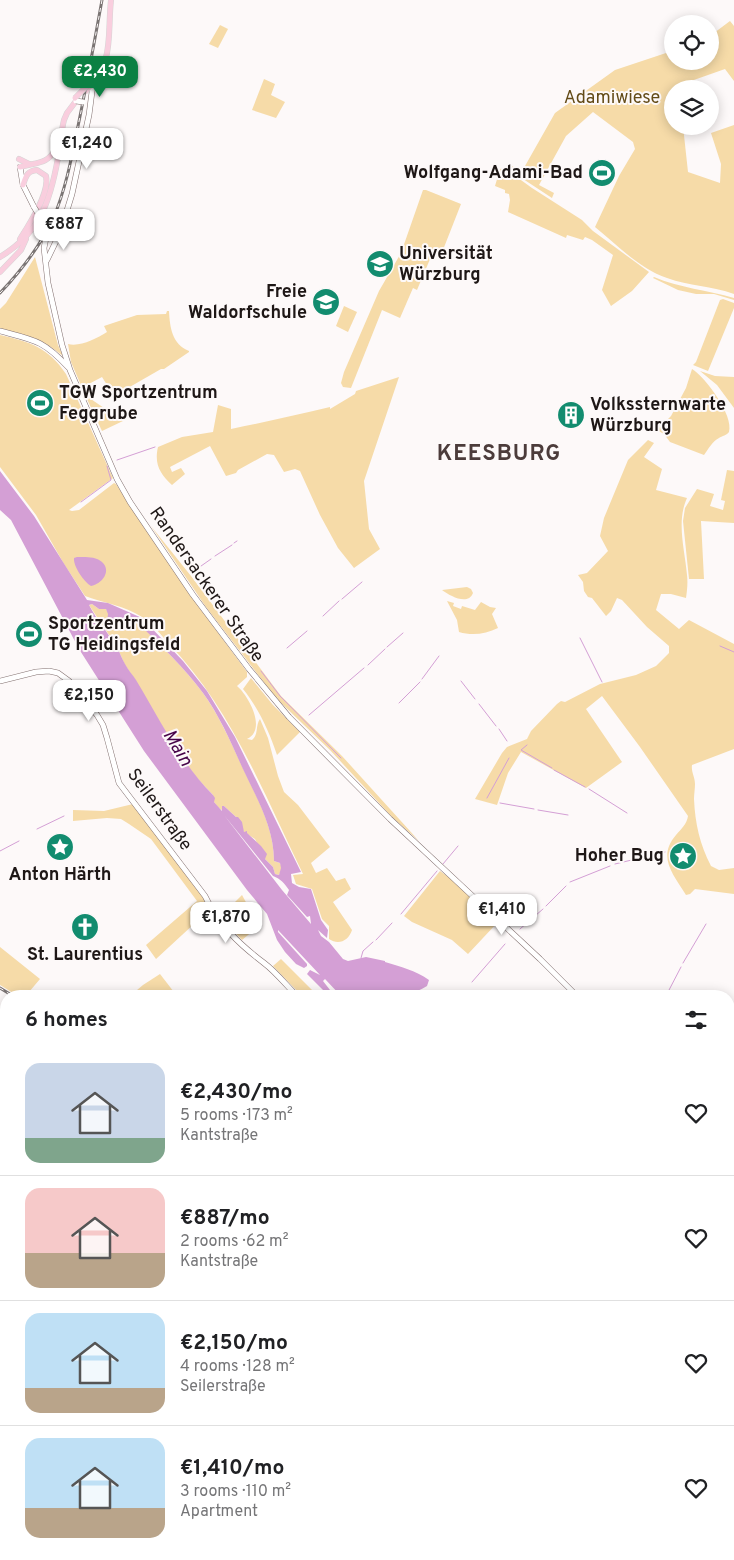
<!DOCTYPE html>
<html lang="en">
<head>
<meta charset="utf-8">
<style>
  :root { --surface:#fff; --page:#f6f6f6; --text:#202124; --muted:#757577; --line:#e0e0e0; --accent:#0b8043 }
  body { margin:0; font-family:Overpass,sans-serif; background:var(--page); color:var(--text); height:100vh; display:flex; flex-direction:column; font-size:19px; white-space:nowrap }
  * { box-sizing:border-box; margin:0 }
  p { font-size:16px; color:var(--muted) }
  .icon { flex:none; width:28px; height:28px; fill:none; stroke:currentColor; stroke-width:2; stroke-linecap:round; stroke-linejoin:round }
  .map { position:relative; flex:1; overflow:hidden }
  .drawer { position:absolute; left:0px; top:990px; width:735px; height:570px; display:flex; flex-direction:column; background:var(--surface); border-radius:20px 20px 0 0; box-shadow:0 2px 12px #0003 }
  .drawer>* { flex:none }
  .buttons { position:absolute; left:664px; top:15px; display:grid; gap:10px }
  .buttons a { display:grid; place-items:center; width:55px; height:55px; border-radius:50%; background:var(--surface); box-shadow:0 2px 12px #0003; font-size:25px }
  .price { position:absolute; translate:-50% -42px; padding:0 11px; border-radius:10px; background:#fff; color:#222; font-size:16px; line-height:32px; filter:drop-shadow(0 1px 2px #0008) }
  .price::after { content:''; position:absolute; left:50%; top:30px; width:15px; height:11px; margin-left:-8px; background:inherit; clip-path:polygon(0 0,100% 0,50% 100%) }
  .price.selected { background:var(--accent); color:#fff }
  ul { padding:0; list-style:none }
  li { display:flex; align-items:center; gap:15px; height:125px; padding:0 25px }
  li+li { border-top:1px solid var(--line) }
  li span { display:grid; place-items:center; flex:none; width:140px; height:100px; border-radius:15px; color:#555 }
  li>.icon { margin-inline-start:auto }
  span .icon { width:60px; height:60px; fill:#fffc; stroke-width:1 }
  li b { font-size:21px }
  h2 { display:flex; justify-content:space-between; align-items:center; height:60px; padding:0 25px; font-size:21px }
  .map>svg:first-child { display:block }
  .green { fill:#f6dba8 }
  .water { fill:#d49fd5; fill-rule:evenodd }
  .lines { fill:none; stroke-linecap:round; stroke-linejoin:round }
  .stream { stroke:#d49fd5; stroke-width:1 }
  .secondary-casing { stroke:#837170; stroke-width:6 }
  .primary-casing { stroke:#d6d5d5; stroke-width:6 }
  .motorway-casing { stroke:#d6d5d5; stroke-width:8 }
  .secondary { stroke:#fff; stroke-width:5 }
  .primary { stroke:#f9cede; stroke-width:5 }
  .motorway { stroke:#f5aec8; stroke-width:6 }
  .rail-casing { stroke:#7a7473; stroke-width:3 }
  .rail { stroke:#fdf9f9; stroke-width:1; stroke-dasharray:4; stroke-linecap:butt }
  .secondary-bridge-casing { stroke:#837170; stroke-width:6; stroke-linecap:butt }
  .primary-bridge-casing { stroke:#d6d5d5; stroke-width:6; stroke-linecap:butt }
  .secondary-bridge { stroke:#fff; stroke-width:5 }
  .primary-bridge { stroke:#f9cede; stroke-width:5 }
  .labels { text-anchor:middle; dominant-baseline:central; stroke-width:4; stroke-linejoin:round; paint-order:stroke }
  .park-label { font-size:18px; fill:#634b17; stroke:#fdf9f9 }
  .poi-label { font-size:18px; font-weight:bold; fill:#1e1716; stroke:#fdf9f9; text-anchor:start }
  .street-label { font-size:18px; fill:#1e1716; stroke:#fdf9f9 }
  .water-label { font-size:19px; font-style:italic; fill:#470449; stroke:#fdf9f9 }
  .district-label { font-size:22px; font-weight:bold; letter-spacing:1px; fill:#4c3c3b; stroke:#fdf9f9 }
</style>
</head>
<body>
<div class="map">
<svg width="734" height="1560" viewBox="0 0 734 1560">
  <rect width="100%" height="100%" fill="#fdf9f9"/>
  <!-- green -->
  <g class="green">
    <path d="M 730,21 L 734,26 L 734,81 L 725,69 L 674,87 L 674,89 L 672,89 L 672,126 L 683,126 L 688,172 L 720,183 L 721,164 L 711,133 L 734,125 L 734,294 C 712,286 689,286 667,278 C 640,269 617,245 595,227 L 619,176 L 635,149 L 633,142 L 593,112 L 566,136 L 539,185 L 554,193 L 552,198 L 517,175 L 510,168 L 510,165 L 519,170 L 525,166 L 555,113 L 615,70 L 672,51 L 672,61 L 710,61 L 710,36 Z"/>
    <polygon points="220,25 228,29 218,48 209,44"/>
    <polygon points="264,79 275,84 271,95 285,102 276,118 252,110"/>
    <polygon points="504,168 532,188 582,220 593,231 649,272 632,291 611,306 602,290 613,255 592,240 585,237 583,240 567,235 566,238 508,212 510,200 509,194 505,193 505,190 495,186 500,169"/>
    <polygon points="423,190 426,190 461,204 441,255 433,252 417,290 413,288 400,318 382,310 351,388 343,387 341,383 344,372 379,291 401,253"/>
    <path d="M 35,257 L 58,345 L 63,356 C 40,337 28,336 0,329 L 0,309 L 6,303 Z"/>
    <path d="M 654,277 C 679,288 708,290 734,298 L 734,300 L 714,294 L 696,294 L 678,290 L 653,278 Z"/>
    <polygon points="723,299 734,303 734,308 708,371 693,365 696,362 720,300"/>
    <polygon points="344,306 357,312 348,332 336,326"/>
    <path d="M 167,311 L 169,311 C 170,328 172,344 189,351 L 189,352 L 164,369 L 161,369 L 114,396 L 102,377 L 85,386 L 83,390 L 71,362 L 68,344 C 80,347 96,339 107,332 L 104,326 L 137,315 L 166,314 Z"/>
    <path d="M 0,335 C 30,342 48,347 66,374 L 113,478 L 69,510 L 72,511 L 79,510 L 114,483 L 116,484 L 191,596 L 247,672 L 247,677 L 237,686 C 249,696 267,730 247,739 L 252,740 C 259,734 255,726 260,719 L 268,738 L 278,776 L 284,792 L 298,805 L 330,847 L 311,863 L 316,873 L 327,868 L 336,881 L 345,878 L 351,889 L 333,902 L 352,930 C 349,940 339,946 329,939 L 329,926 L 322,919 L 312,889 L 296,884 L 293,875 L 303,874 C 264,794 231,708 169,644 C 161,635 152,623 142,617 C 125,606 104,603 85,596 L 64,564 L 36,515 L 0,467 Z"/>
    <path d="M 692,369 C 705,377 734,415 729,432 C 727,435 722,436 719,438 C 712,442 709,448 704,455 L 670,442 L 664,434 L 657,430 L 671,416 L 686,388 Z"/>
    <polygon points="700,371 715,376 734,377 734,408 717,385"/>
    <path d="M 399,377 L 364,481 L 369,529 L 380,549 L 354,568 L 338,548 L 320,515 L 300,471 L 295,469 L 284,472 L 274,455 L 267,454 L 238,470 L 236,473 L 226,476 L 210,446 L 170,467 L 172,472 L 181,468 L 185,474 L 172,485 C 160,474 154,464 158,447 L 182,437 L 213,432 L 218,405 L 231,409 L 231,429 C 265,422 297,415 330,407 L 330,409 L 355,394 L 356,391 Z"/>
    <polygon points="85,395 123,421 102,431"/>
    <path d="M 648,440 L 654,443 L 644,457 L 662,469 L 656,490 L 687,498 C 676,522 685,550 687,575 C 688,583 687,591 686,598 L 671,594 L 661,594 L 656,610 L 679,629 L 689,620 L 734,644 L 734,749 L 692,765 C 691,772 695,777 695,784 C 695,789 694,794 694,799 C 695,823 700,845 711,866 L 719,870 L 734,868 L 734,894 L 695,889 L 690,894 L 686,895 C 673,874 657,857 676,835 C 681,829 687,824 688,816 L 640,747 L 602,696 L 586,709 L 622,762 L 586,788 L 521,752 L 508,773 L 497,805 L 475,799 L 502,753 L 507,747 L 527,739 L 531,731 L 557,704 L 561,701 L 565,702 L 600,684 L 636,675 L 656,666 L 669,653 L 669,646 L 647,627 L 622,600 L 617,598 L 611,611 L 606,616 L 592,598 L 588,597 L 584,591 L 583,582 L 578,575 L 587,573 L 608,551 L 600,536 L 604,518 L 628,460 Z"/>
    <polygon points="727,470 734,471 734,523 701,521 704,579 689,579 683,521 685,508 697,489 714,494 710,506 723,510 725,501 721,500"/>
    <polygon points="151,526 191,576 281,696 342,756 419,841 392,817 330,750 278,700 277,697 276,698 206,607"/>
    <path d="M 467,587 L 471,589 L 473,593 C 468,606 450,596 442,590 Z"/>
    <path d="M 447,601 L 454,603 L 453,606 L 461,609 L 462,606 L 475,610 L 481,602 L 490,607 L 496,608 L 492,614 L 498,628 C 486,634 472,636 459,632 L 457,620 Z"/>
    <path d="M 92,604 L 99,609 L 106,609 C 112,621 126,623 138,622 C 160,645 184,667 203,693 C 218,714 230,740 241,764 C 255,794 274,826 274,861 L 280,863 L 282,868 L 279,875 L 275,874 L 273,867 L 265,859 L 255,839 L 244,832 L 236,817 L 224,806 L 223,811 L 218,807 L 214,802 L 213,795 L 196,777 L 176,749 L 144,696 L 136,681 L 125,665 L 117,647 L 89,605 Z"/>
    <path d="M 251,678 L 273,705 L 300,732 L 277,755 C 269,731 259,709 243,689 Z"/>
    <polygon points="133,804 203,896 208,911 156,959 146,945 197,901 151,839 129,824 121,819 107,818 73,821 73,810 104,811"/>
    <polygon points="440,871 454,881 497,923 468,954 452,940 412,922 404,916"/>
    <polygon points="242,895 259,926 242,940 220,917"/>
    <polygon points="0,947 40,979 29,992 36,996 18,996 0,985"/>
    <polygon points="281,959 318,996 302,996 273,966"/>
    <polygon points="160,974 177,996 130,996 143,985"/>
    <polygon points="0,1252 6,1254 6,1293 0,1292"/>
    <polygon points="0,1374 6,1376 6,1492 0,1493"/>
    <polygon points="734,1431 734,1508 729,1505 729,1433"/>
    <polygon points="87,1554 192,1554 195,1560 90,1560"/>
  </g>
  <!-- water -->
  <g class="water">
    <path d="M 0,471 L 34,516 L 87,600 L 108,603 L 142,618 L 183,661 L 207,691 L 235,737 L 301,872 L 291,874 L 292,883 L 299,887 L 311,889 L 321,920 L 328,930 L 327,938 L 318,930 L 321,936 L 329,942 L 343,959 L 348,961 L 366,957 L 385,961 L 385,962 C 401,967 415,970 429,980 L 427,986 C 403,1002 369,996 341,996 L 325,979 L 323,981 L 330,990 L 325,992 L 307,974 L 310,970 L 320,975 L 278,930 L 278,932 L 307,964 L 307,966 L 304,968 L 296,964 L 285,952 L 277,940 L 267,914 L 247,890 L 144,751 L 79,649 L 11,520 L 0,510 ZM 92,604 L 99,609 L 106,609 L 108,614 L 107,622 L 115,625 L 124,623 L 138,623 C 160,645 184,667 203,693 C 219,715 231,742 242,767 C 256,797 274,827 274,861 L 280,863 L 281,868 L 279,875 L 275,874 L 273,867 L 265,859 L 267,854 L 261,846 L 247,833 L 247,831 L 244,832 L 242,822 L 238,817 L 236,817 L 224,806 L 222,806 L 222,811 L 214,802 L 215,798 L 213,795 C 181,763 160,720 136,680 C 133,675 128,670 125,664 C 122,659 120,653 117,647 C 108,633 97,620 89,605 ZM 224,815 L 273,876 C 281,879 284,883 289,890 L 287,895 L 307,917 L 310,916 L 311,924 L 282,890 Z"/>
    <path d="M 77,557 C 85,557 95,556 102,562 C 112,571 102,584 91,586 C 84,582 73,566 74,558 Z"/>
    <polygon points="729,1235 734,1240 734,1288 729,1282"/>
  </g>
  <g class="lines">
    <!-- stream -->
    <g class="stream">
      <polyline points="117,460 155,447"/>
      <polyline points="81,502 111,480 107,466"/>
      <polyline points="234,543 237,541"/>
      <polyline points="215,556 232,545"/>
      <polyline points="194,571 211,559"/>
      <polyline points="342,599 362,582"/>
      <polyline points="323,616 339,601"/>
      <polyline points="580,638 602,682"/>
      <polyline points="720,646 734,652"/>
      <polyline points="387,647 403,633"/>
      <polyline points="287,648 307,631"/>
      <polyline points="368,665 385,649"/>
      <polyline points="261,671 280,696 341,758"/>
      <polyline points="422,679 439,656"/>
      <polyline points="461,681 475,699"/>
      <polyline points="399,703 420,682"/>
      <polyline points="479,704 496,726"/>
      <polyline points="309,715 364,668"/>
      <polyline points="499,729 507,741"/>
      <polyline points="527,745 521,750 552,768"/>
      <polyline points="554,770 585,787"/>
      <polyline points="589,789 627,813"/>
      <polyline points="487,798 509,758"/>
      <polyline points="500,803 534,809"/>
      <polyline points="538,810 568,815"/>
      <polyline points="37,829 64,816"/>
      <polyline points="0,851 19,841"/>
      <polyline points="443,864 458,846"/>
      <polyline points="615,864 665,852"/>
      <polyline points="570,882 610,866"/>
      <polyline points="546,906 566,886"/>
      <polyline points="401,914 437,871"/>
      <polyline points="520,929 543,909"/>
      <polyline points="376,940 392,923"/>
      <polyline points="361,958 363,951 373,942"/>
      <polyline points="683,963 706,924"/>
      <polyline points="472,982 505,944"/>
      <polyline points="668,992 681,967"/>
      <polyline points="729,1056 734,1053"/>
    </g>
    <!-- secondary casing -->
    <g class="secondary-casing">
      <g id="secondary">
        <polyline points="20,167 23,185 34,207"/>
        <polyline points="46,237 45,234 55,233 61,228"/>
        <polyline points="46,238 44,248 48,283 62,345 70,370 117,479 130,502 193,595 249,669 289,717 390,819 540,959 577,996"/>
        <polyline points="47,260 60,233 72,194 89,115 93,84"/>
        <path d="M 0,331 C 34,340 43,340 68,367"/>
        <path d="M 0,681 L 36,672 L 49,671 L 58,673 L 69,681 L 97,715 L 103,725 L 107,738 L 119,783 L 205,896 C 218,924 239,944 264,963 C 276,972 286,985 297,996"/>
        <polyline points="729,1185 734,1192"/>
        <polyline points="658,1554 661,1560"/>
      </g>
    </g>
    <!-- primary casing -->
    <g class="primary-casing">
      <g id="primary">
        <path d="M 86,91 C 115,61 107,38 111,0"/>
        <polyline points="19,159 29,164"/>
        <path d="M 20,167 C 36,162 48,165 56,148"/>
        <path d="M 20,239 C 29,225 50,193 46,176 L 37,170 C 27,171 26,176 23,185"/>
        <path d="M 0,257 C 40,233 50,202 58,158 C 60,145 61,132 64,120 L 67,113 L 76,101"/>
        <polyline points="0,272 21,250 26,239"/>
      </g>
    </g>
    <!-- motorway casing -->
    <g class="motorway-casing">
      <g id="motorway">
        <polyline points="0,1353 6,1355"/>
        <polyline points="0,1363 6,1366"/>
        <polyline points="214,1554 217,1560"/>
        <polyline points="225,1554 228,1560"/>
      </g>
    </g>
    <!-- secondary -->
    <use href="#secondary" class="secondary"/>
    <!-- primary -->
    <use href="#primary" class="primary"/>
    <!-- motorway -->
    <use href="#motorway" class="motorway"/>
    <!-- rail casing -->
    <g class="rail-casing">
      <g id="rail">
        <path d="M 0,293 C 20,272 40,246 53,219 C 65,191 71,161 77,131 C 86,88 94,44 102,0"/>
        <polyline points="0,988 13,996"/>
        <polyline points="570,1554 573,1560"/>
      </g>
    </g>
    <!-- rail -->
    <use href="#rail" class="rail"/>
    <!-- secondary-bridge casing -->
    <g class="secondary-bridge-casing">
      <g id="secondary-bridge">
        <polyline points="76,101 83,102"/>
        <polyline points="34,207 42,220 45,234"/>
      </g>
    </g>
    <!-- primary-bridge casing -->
    <g class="primary-bridge-casing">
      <polyline id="primary-bridge" points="75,98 88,85"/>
    </g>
    <!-- secondary-bridge -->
    <use href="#secondary-bridge" class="secondary-bridge"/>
    <!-- primary-bridge -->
    <use href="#primary-bridge" class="primary-bridge"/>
  </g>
  <!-- icons -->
  <defs>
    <g id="stadium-disc" transform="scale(1.4375)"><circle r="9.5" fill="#128c6f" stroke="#fdf9f9"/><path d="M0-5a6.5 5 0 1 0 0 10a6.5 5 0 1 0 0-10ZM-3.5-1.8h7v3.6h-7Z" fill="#fff"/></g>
    <g id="university-disc" transform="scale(1.4375)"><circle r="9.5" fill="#128c6f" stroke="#fdf9f9"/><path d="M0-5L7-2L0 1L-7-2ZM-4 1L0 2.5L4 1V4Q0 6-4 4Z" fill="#fff"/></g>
    <g id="school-disc" transform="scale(1.4375)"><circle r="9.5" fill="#128c6f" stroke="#fdf9f9"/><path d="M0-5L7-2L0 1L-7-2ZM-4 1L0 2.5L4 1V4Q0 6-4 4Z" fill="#fff"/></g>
    <g id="building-disc" transform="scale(1.4375)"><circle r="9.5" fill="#128c6f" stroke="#fdf9f9"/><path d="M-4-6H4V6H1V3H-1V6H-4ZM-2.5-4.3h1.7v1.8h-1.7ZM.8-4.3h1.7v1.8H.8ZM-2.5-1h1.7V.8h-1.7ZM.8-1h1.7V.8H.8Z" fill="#fff"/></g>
    <g id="sight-disc" transform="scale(1.4375)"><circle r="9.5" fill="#128c6f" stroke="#fdf9f9"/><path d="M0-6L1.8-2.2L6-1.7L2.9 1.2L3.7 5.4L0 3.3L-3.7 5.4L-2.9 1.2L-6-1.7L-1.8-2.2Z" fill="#fff"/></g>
    <g id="church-disc" transform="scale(1.4375)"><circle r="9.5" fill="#128c6f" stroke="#fdf9f9"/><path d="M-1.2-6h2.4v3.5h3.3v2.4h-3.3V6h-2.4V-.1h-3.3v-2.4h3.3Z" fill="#fff"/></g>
  </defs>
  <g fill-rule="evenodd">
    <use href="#stadium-disc" x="602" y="173"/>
    <use href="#university-disc" x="380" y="264"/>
    <use href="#school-disc" x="326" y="302"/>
    <use href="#stadium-disc" x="40" y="403"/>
    <use href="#building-disc" x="571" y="415"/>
    <use href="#stadium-disc" x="29" y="634"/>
    <use href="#sight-disc" x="60" y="847"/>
    <use href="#sight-disc" x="683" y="856"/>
    <use href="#church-disc" x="85" y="927"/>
  </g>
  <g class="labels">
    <!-- park labels -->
    <g class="park-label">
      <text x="612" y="98">Adamiwiese</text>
    </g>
    <!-- poi labels -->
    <g class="poi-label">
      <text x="583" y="173" text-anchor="end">Wolfgang-Adami-Bad</text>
      <text x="399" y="254">Universität<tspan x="399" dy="21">Würzburg</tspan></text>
      <text x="307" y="292" text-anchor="end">Freie<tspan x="307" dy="21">Waldorfschule</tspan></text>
      <text x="59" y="393">TGW Sportzentrum<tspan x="59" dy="21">Feggrube</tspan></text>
      <text x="590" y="405">Volkssternwarte<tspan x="590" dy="21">Würzburg</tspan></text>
      <text x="48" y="624">Sportzentrum<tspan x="48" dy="21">TG Heidingsfeld</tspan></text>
      <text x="664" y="856" text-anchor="end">Hoher Bug</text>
      <text x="60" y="875" text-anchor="middle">Anton Härth</text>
      <text x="85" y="955" text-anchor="middle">St. Laurentius</text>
    </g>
    <!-- street labels -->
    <g class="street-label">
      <text transform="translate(206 585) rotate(55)">Randersackerer Straße</text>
      <text transform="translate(159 810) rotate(54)">Seilerstraße</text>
    </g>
    <!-- water labels -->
    <g class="water-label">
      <text transform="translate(177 748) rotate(59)">Main</text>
    </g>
    <!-- district labels -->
    <g class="district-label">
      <text x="499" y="454">KEESBURG</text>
    </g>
  </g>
</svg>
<div class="buttons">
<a><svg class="icon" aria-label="locate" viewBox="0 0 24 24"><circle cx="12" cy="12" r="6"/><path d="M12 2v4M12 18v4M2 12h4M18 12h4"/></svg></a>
<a><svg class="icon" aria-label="layers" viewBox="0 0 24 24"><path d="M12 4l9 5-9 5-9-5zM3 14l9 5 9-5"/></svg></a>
</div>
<b class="price selected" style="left:100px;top:98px">€2,430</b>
<b class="price" style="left:87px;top:170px">€1,240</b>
<b class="price" style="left:64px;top:251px">€887</b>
<b class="price" style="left:89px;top:722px">€2,150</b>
<b class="price" style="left:502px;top:936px">€1,410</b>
<b class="price" style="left:226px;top:944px">€1,870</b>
<section class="drawer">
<h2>6 homes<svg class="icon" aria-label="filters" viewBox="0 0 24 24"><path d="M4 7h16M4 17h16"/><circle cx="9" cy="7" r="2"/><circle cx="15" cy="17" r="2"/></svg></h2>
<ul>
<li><span style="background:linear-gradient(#c9d6e8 75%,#7fa58c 0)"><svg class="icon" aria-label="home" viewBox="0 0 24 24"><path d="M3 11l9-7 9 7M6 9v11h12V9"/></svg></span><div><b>€2,430/mo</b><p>5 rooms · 173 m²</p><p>Kantstraße</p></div><svg class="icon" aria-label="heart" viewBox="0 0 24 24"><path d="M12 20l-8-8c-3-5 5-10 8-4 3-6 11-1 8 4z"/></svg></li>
<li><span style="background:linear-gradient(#f6c9c9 65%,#b9a48a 0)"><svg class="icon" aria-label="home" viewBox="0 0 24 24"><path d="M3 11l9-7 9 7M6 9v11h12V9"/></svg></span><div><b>€887/mo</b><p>2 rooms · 62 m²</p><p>Kantstraße</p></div><svg class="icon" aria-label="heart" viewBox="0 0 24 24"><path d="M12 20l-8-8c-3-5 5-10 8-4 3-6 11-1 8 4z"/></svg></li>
<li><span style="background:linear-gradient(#bfe0f5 75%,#b9a48a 0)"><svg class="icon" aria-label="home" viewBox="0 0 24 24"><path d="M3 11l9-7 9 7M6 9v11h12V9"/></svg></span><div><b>€2,150/mo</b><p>4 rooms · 128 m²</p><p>Seilerstraße</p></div><svg class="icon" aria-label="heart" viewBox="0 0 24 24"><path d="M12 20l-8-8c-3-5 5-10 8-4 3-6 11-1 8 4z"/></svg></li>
<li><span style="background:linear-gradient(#bfe0f5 70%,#b9a48a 0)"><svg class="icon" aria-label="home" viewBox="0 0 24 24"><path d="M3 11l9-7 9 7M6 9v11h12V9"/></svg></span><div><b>€1,410/mo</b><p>3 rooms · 110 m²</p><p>Apartment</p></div><svg class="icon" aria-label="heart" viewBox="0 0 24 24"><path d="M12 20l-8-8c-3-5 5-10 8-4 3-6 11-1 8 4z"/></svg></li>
</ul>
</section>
</div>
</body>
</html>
